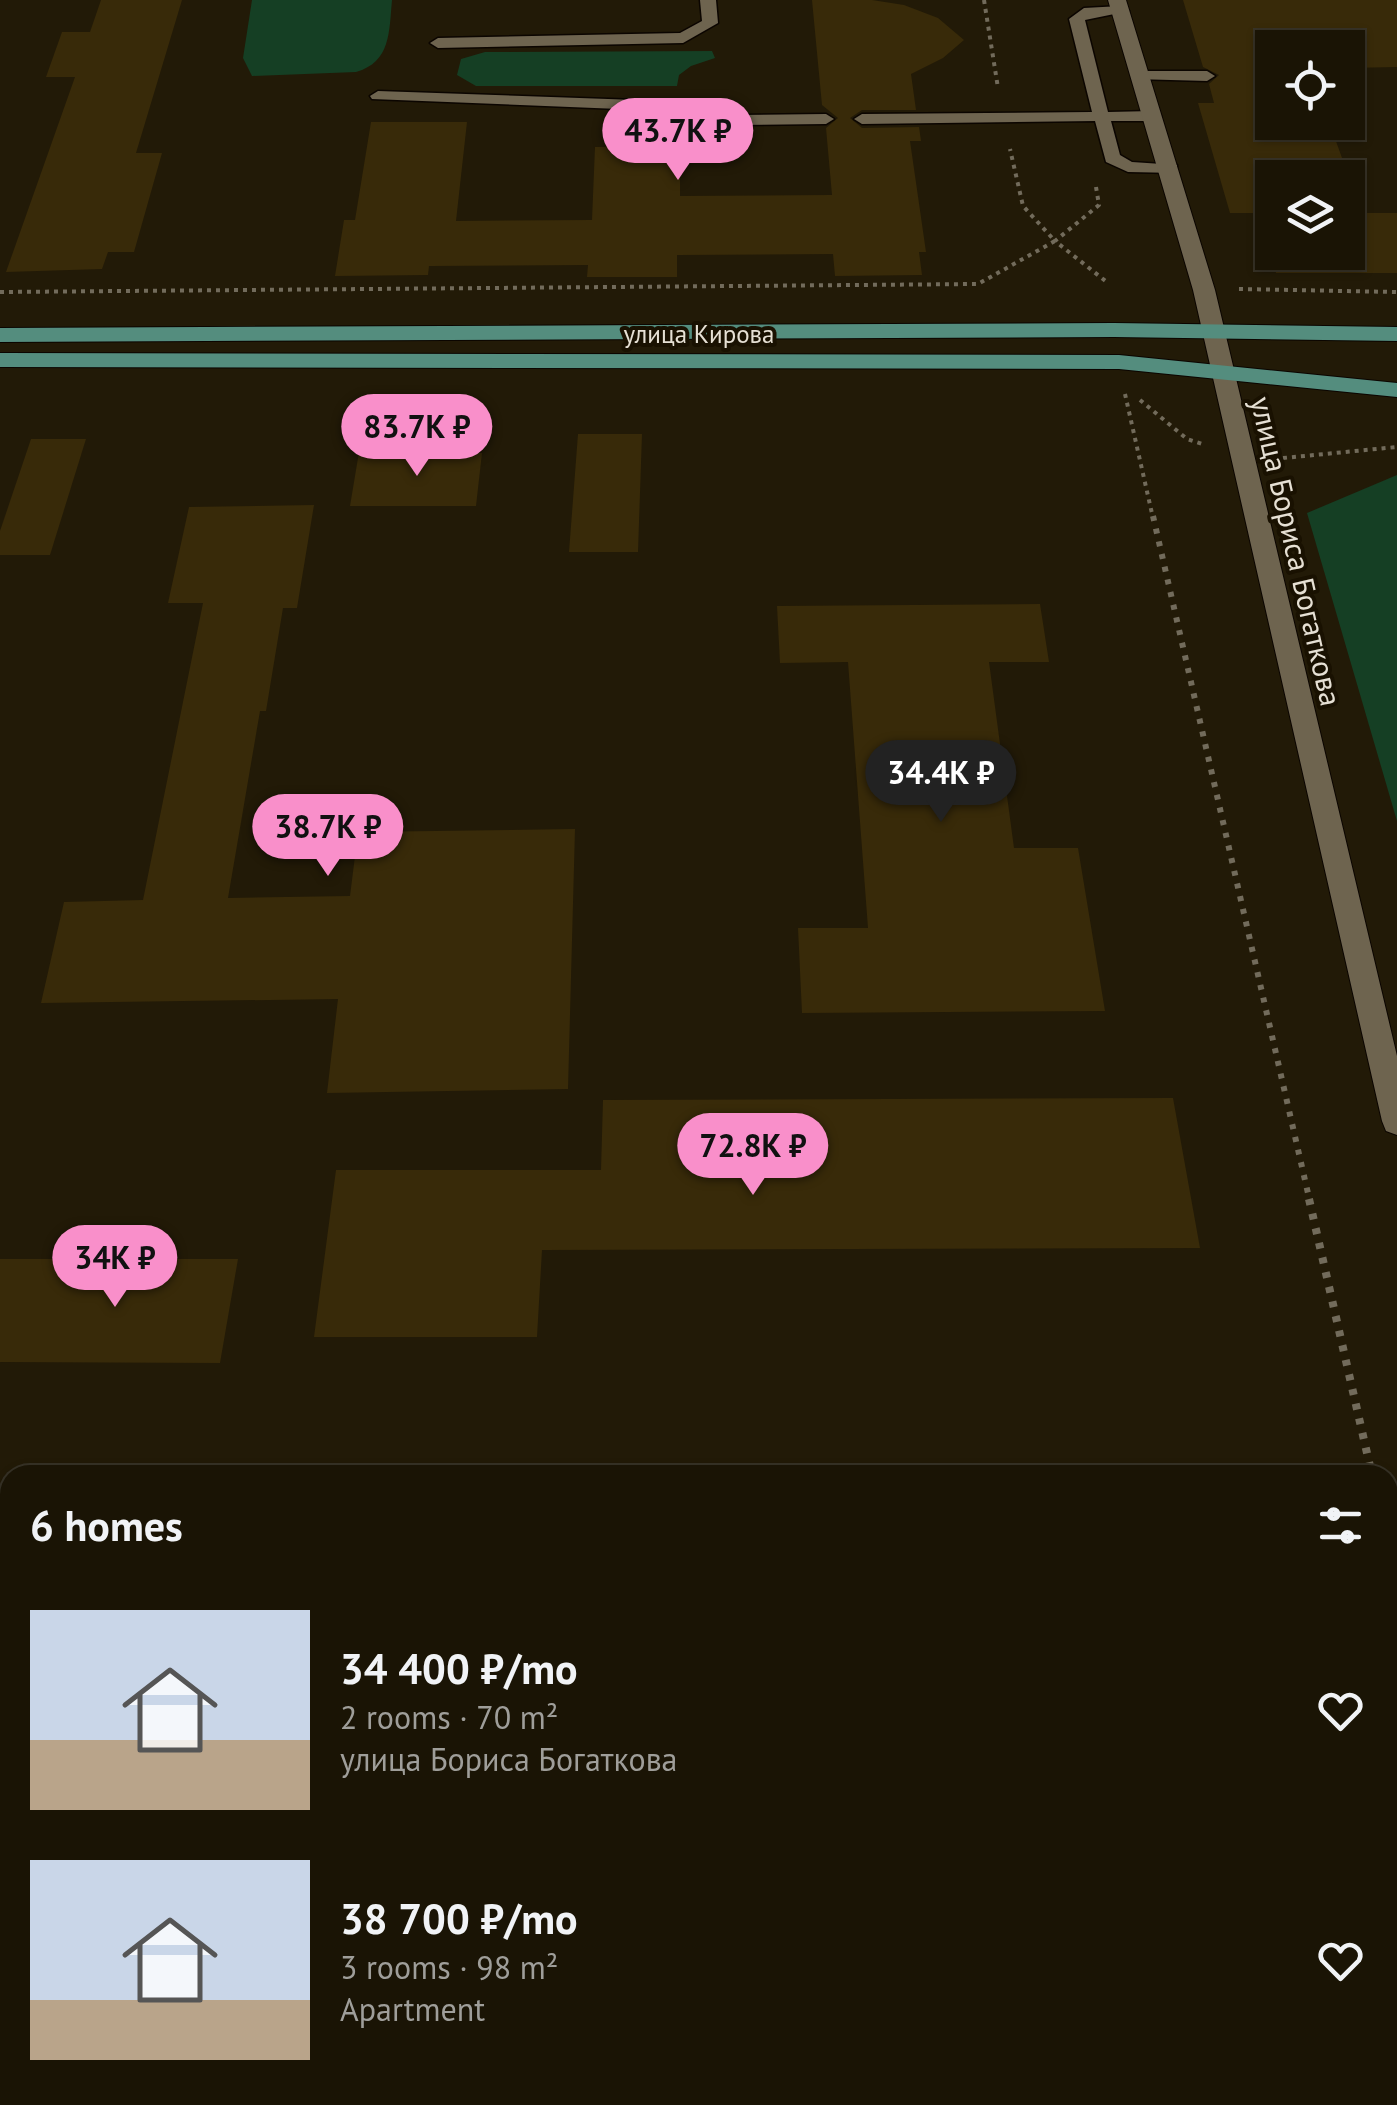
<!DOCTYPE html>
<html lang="en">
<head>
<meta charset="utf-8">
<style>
  :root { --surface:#1a1405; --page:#272113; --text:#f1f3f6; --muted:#9f9e9a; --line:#383327; --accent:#f98fca }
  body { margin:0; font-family:"PT Sans",sans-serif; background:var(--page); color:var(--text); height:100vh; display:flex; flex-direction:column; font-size:38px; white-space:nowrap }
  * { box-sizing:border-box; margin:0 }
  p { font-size:32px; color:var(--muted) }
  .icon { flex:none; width:55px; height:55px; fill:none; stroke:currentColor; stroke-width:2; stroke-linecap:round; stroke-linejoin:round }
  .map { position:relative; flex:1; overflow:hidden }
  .sheet { position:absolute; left:0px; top:1465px; width:1398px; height:640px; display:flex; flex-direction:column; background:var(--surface); border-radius:30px 30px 0 0; box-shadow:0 2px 8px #0004,0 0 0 2px var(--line) }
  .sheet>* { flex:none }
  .tools { position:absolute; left:1255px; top:30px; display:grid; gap:20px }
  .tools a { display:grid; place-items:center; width:110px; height:110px; border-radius:0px; background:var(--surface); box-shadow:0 2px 8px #0004,0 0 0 2px var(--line); font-size:50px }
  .price { position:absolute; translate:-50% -85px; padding:0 22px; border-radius:35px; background:var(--accent); color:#111; font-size:32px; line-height:65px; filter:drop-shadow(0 2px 5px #0008) }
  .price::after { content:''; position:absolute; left:50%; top:60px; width:30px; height:22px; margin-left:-15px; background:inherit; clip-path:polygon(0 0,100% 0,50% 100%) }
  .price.on { background:#222; color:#fff }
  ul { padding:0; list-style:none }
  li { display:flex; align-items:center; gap:30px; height:250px; padding:0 30px }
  li span { display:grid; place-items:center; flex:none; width:280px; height:200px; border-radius:0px; color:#555 }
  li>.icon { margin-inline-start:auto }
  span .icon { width:120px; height:120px; fill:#fffc; stroke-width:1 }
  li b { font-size:42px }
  h2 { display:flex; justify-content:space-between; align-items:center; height:120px; padding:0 30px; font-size:42px }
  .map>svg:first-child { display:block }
  .green { fill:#153f24 }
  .building { fill:#382a09; fill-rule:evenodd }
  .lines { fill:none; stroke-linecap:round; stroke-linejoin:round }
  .lane-casing { stroke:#0b0500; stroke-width:3 }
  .street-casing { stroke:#0b0500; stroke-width:2 }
  .secondary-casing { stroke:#0b0500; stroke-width:2 }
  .primary-casing { stroke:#0b0500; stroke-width:2 }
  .path-far2 { stroke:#726b5b; stroke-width:4; stroke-dasharray:4 5; stroke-linecap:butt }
  .path-far1 { stroke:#726b5b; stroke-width:6; stroke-dasharray:5 8; stroke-linecap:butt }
  .path { stroke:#726b5b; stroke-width:8; stroke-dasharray:6 9; stroke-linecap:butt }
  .lane { fill:#6e644f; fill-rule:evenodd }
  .street { fill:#6e644f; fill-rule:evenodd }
  .secondary { fill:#6e644f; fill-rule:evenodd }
  .primary { fill:#548d7e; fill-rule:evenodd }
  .labels { text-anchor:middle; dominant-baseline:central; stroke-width:8; stroke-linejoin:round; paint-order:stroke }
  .far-street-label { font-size:25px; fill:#e6e0d4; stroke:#191101 }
  .street-label { font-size:30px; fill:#e6e0d4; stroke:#191101 }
</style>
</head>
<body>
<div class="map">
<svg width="1397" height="2105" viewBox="0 0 1397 2105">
  <rect width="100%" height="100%" fill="#221a07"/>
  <!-- green -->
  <g class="green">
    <path d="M 252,0 L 392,0 C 389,32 391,62 356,72 L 252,76 L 243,58 Z"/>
    <polygon points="712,51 715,58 691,66 679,75 677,86 476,86 457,75 461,59 485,52"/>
    <polygon points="1397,475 1397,821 1307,513"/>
  </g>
  <!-- building -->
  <g class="building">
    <polygon points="101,0 182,0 136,153 162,153 134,252 108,252 102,269 6,272 75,77 46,77 62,32 90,32"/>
    <polygon points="812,0 872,0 904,5 938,18 964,40 943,58 911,74 916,110 862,110 850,118 862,128 919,127 921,141 910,141 926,252 919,252 922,275 835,276 833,254 677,255 677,277 587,277 588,265 429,266 428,275 335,276 344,220 355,220 371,122 467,122 456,221 592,220 595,147 680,146 680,196 832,195 826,128 838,118 822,105"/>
    <path d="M 1183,0 L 1397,0 L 1397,67 L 1348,68 L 1348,48 L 1272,48 L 1272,122 L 1329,122 L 1362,213 L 1397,213 L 1397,273 L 1276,273 L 1257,213 L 1230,213 L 1198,103 L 1214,103 L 1209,84 L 1219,75 L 1203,67 ZM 1272,178 L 1348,178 L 1348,252 L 1272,252 Z"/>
    <polygon points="578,434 642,434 638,552 569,552"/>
    <polygon points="31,439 86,439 50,555 0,555 0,531"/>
    <polygon points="359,452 482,453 476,506 350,506"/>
    <polygon points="314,505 297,608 283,608 266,711 260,711 228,898 350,896 358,832 575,829 568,1089 327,1093 338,999 41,1003 64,902 143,900 203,603 168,603 189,507"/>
    <polygon points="1040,604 1049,662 989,662 1014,848 1078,848 1105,1011 802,1013 798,928 868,928 848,662 780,663 777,606"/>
    <polygon points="1173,1098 1200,1248 542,1250 537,1337 314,1337 336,1170 601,1170 603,1100"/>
    <polygon points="0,1259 238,1259 220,1363 0,1362"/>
  </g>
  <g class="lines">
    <!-- lane casing -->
    <g class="lane-casing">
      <g id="lane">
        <polygon points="700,0 716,0 718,23 683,43 438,48 430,43 438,38 680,33 702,21"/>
        <polygon points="1084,8 1121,6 1129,11 1085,20 1108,112 1153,111 1161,116 1153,121 1111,121 1120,155 1132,162 1177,165 1177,173 1128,172 1106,162 1095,121 862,124 854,119 862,114 1092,112 1069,19"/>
        <polygon points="1140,71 1207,71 1215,76 1207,81 1134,79 1134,73"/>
        <polygon points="378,91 694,102 739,115 826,114 834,119 826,124 738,125 693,112 372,99 370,96"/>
      </g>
    </g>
    <!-- street casing -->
    <g class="street-casing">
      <g id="street">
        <polygon points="1397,1498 1397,1534 1388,1535 1388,1500"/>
        <rect x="0" y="1501" width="10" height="36"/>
      </g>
    </g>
    <!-- secondary casing -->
    <g class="secondary-casing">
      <polygon id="secondary" points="1108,0 1126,0 1215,290 1397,1056 1397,1135 1386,1131 1382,1121 1193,290"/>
    </g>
    <!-- primary casing -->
    <g class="primary-casing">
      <g id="primary">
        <polygon points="1114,323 1397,327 1397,341 1114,337 0,342 0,328"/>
        <polygon points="0,353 1119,355 1397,383 1397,397 1119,369 0,367"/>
      </g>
    </g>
    <!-- path-far2 -->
    <g class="path-far2">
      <polyline points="984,0 998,88"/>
      <polyline points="1096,187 1099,205 1055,241 1108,283"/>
      <polyline points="1239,289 1397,292"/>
      <polyline points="0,292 978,284 1055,241 1023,206 1010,149"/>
      <polyline points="1125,394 1153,518"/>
      <polyline points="1140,400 1187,439 1202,444"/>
      <polyline points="1283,458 1397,447"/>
    </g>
    <!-- path-far1 -->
    <polyline class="path-far1" points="1153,516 1310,1202"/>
    <!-- path -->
    <polyline class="path" points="1309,1199 1372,1475"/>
    <!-- lane -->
    <use href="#lane" class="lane"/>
    <!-- street -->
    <use href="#street" class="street"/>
    <!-- secondary -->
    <use href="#secondary" class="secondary"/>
    <!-- primary -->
    <use href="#primary" class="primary"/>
  </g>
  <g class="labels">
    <!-- far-street labels -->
    <g class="far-street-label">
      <text x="699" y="334">улица Кирова</text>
    </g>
    <!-- street labels -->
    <g class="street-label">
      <text transform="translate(1297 551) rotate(77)">улица Бориса Богаткова</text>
    </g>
  </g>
</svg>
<div class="tools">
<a><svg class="icon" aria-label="locate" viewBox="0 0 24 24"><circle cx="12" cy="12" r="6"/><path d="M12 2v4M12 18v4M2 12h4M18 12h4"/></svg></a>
<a><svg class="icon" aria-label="layers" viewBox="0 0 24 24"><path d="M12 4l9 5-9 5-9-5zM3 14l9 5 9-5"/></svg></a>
</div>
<b class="price" style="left:678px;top:183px">43.7K ₽</b>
<b class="price" style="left:417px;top:479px">83.7K ₽</b>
<b class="price on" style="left:941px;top:825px">34.4K ₽</b>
<b class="price" style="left:328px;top:879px">38.7K ₽</b>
<b class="price" style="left:753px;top:1198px">72.8K ₽</b>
<b class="price" style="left:115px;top:1310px">34K ₽</b>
<section class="sheet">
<h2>6 homes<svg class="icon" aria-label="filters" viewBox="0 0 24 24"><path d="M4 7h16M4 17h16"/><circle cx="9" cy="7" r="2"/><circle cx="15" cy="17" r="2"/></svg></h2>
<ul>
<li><span style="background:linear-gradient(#c9d6e8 65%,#b9a48a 0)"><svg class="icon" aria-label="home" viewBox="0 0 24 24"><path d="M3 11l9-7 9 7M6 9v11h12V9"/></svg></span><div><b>34 400 ₽/mo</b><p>2 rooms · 70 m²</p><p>улица Бориса Богаткова</p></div><svg class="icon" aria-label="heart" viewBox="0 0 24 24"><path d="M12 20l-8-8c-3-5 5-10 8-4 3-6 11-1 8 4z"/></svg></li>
<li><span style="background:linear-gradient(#c9d6e8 70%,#b9a48a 0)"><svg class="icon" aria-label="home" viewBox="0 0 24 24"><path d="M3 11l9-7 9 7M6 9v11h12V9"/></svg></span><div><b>38 700 ₽/mo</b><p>3 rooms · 98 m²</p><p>Apartment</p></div><svg class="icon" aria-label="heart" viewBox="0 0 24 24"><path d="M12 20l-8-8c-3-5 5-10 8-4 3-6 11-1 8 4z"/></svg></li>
</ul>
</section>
</div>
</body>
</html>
